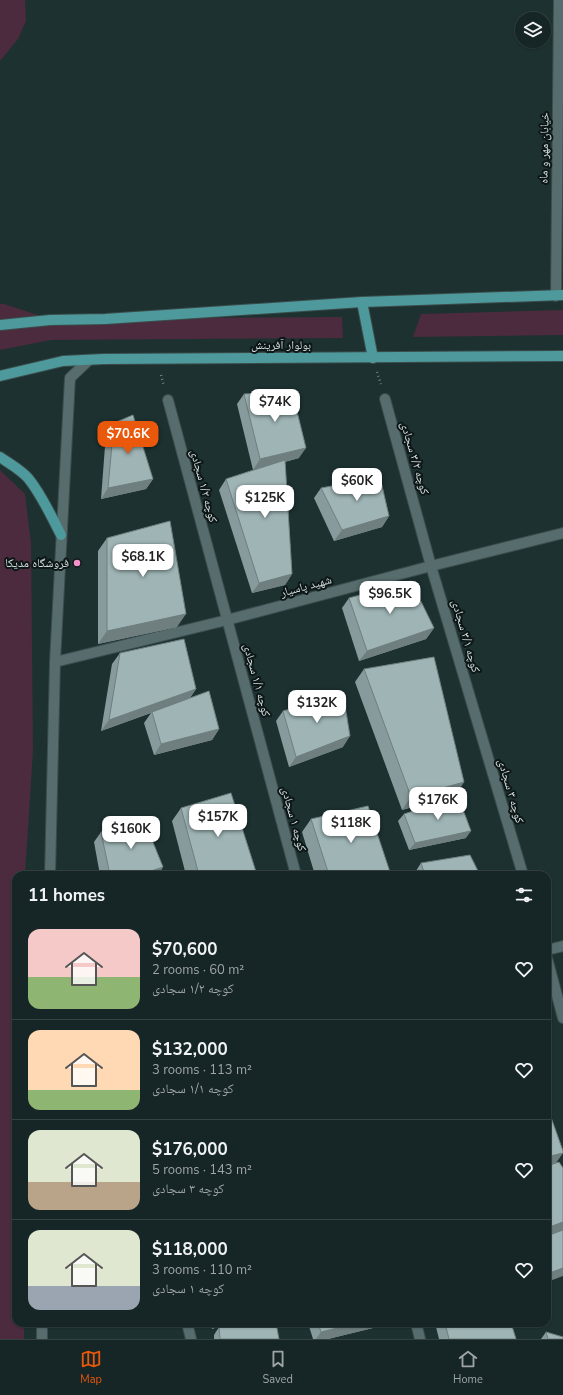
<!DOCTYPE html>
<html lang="en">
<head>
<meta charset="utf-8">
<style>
  :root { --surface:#162525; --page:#1f2d2d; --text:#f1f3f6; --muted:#9ea5a7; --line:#354242; --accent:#ea580c }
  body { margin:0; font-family:"Nunito Sans","Noto Naskh Arabic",sans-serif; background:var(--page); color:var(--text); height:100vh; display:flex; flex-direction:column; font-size:15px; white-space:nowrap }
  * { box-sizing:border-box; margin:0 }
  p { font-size:13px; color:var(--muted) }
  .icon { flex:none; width:22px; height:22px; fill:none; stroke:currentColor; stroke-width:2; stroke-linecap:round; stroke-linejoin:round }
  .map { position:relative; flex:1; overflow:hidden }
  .details { position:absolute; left:12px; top:871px; width:539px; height:456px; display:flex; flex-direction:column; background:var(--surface); border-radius:12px; box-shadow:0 1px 3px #0004,0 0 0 1px var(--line) }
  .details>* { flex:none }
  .controls { position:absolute; left:515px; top:12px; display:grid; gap:8px }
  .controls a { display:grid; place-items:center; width:36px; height:36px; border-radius:50%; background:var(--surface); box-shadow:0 1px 3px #0004,0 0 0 1px var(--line); font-size:20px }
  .price { position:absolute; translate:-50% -34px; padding:0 9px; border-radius:8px; background:#fff; color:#222; font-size:13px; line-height:26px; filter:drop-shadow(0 1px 2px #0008) }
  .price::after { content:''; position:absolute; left:50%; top:24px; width:12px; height:9px; margin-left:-6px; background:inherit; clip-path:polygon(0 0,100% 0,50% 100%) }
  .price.selected { background:var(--accent); color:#fff }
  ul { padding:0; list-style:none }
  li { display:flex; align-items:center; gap:12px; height:100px; padding:0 16px }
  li+li { border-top:1px solid var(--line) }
  li span { display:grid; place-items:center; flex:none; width:112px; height:80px; border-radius:12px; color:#555 }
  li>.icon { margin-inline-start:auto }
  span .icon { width:48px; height:48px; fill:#fffc; stroke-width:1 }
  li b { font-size:17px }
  h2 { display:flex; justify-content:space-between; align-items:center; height:48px; padding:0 16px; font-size:17px }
  .tab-bar { display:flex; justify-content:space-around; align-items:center; height:56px; border-top:1px solid var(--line); background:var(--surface); font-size:11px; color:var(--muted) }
  .tab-bar a { display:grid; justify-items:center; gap:2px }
  .tab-bar .selected { color:var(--accent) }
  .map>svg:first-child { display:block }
  .green { fill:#4b2b3d }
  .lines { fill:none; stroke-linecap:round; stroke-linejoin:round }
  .minor-casing { stroke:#3b4c4c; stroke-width:12 }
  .major-casing { stroke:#3b4c4c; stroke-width:12 }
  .path { stroke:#718181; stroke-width:2.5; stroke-dasharray:1 3; stroke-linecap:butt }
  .minor { stroke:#576c6d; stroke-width:10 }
  .major { stroke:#4d999c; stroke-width:10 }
  .wall { fill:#889b9c }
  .shaded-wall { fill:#6f7e7f }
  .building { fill:#9eb4b5; stroke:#6f7e7f }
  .poi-dot { fill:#f890cc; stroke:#0e1717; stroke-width:1.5 }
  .labels { text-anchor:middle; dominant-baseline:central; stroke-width:4; stroke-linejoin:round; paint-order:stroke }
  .street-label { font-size:12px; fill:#d2ddde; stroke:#0e1717 }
  .poi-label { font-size:12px; fill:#d2ddde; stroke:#0e1717; text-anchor:end }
</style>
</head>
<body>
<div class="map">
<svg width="563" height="1339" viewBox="0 0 563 1339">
  <rect width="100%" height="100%" fill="#1d3131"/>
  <!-- green -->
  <g class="green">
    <polygon points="0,0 25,0 26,21 18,39 0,61"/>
    <polygon points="0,304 4,304 50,319 342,317 343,338 51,340 0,350"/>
    <polygon points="563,310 563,335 413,337 421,314"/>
    <polygon points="0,470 25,494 31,543 33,751 25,875 16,875 16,1323 24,1323 24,1339 0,1339"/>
  </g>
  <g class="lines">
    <!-- minor casing -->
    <g class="minor-casing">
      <g id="minor">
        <polyline points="556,296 559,0"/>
        <polyline points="385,399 431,566 523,875"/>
        <polyline points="168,400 296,875"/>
        <polyline points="55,662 227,620 431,566 563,533"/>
        <polyline points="50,875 55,662 70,378 89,360"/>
        <polyline points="547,950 563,946"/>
        <polyline points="547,958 563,1018"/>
        <polyline points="187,1323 191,1339"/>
        <polyline points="416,1323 420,1339"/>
        <polyline points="42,1339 42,1323"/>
      </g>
    </g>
    <!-- major casing -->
    <g class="major-casing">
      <g id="major">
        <polyline points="362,302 373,358"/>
        <polyline points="0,325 50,320 105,319 362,302 563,295"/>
        <polyline points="0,376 63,361 104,359 563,356"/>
        <path d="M 0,457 C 10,464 20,469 28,478 C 42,495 51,516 61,535"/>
      </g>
    </g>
    <!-- path -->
    <g class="path">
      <polyline points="377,372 381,384"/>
      <polyline points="161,375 164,386"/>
    </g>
    <!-- minor -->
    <use href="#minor" class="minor"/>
    <!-- major -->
    <use href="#major" class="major"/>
  </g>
  <!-- wall -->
  <g class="wall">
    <polygon points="244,394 299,458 285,462 292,574 285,585 252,593 219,490 226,479 262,467 253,470 237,404"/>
    <polygon points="114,423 153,479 146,489 101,499 106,433"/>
    <polygon points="321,488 389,516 382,527 334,541 314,498"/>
    <polygon points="107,538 177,627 98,644 98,551"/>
    <polygon points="349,598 434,628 426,639 359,661 342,608"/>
    <polygon points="120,653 196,689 190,698 219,729 212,740 154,755 144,723 151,713 101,731 112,664"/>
    <polygon points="364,669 464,782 455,795 402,810 355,682"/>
    <polygon points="283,711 343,747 289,767 276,721"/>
    <polygon points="181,808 257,875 186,875 172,821"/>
    <polygon points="404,814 466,838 409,850 398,821"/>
    <polygon points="311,819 391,875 315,875 302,832"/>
    <polygon points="101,832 163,867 158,875 100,875 94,842"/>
    <polygon points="421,863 480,875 414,875 414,874"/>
    <polygon points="210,1323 229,1323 212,1329"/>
    <polygon points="308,1323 376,1323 373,1328 328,1339 313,1339"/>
    <polygon points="435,1323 511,1323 516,1339 439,1339"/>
    <polygon points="219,1327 279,1339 214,1339 214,1335"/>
    <polygon points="546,1332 563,1339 541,1339"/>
  </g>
  <!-- shaded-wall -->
  <g class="shaded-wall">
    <polygon points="306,448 299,458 253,470 260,459"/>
    <polygon points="153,479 146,489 101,499 108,488"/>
    <polygon points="389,516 382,527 334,541 342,530"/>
    <polygon points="292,574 285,585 252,593 259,583"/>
    <polygon points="186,614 177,627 98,644 107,631"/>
    <polygon points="434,628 426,639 359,661 367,651"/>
    <polygon points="196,689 189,699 101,731 109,720"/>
    <polygon points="219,729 212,740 154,755 161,744"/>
    <polygon points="350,736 343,747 289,767 296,757"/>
    <polygon points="464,782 455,795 402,810 411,797"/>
    <polygon points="471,831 466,838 409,850 415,843"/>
    <polygon points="163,867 158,875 139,875"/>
    <polygon points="563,1153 556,1163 547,1166 547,1157"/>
    <polygon points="563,1222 563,1231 547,1236 547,1228"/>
    <polygon points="563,1268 563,1276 547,1282 547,1274"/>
    <polygon points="216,1323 229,1323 212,1329"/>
    <polygon points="357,1323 376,1323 373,1328 328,1339 316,1339 321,1332"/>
  </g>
  <!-- building -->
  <g class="building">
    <polygon points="292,391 306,448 260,459 244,394"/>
    <polygon points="133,415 153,479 108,488 114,423"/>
    <polygon points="285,460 292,574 259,583 226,479"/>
    <polygon points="380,477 389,516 342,530 321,488"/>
    <polygon points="170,521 186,614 107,631 107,538"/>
    <polygon points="411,581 434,628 367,651 349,598"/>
    <polygon points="184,639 196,689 109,720 120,653"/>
    <polygon points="434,657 464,782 411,797 364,669"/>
    <polygon points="209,691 219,729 161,744 152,712"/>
    <polygon points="343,693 350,736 296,757 283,711"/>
    <polygon points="231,793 257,875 199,875 181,808"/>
    <polygon points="458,796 471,831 415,843 404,814"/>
    <polygon points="368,806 391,875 329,875 311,819"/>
    <polygon points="144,820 163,867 139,875 110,875 101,832"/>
    <polygon points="470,855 480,875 425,875 421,863"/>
    <polygon points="547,1106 563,1151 563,1153 547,1157"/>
    <polygon points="559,1162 563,1168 563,1222 547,1228 547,1166"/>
    <polygon points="563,1230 563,1268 547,1274 547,1236"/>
    <polygon points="231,1323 276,1323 279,1339 220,1339 219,1327"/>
    <polygon points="318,1323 357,1323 321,1332"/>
    <polygon points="445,1323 511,1323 516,1339 449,1339"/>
    <polygon points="546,1332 563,1337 563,1339 548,1339"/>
  </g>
  <!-- markers -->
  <circle class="poi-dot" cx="77" cy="563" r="4"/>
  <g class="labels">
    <!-- street labels -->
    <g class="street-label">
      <text transform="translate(544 148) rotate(-89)">خیابان مهر و ماه</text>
      <text x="281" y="345">بولوار آفرینش</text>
      <text transform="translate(415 458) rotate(74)">کوچه ۳/۲ سجادی</text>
      <text transform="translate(204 486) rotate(75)">کوچه ۱/۲ سجادی</text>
      <text transform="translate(306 586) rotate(-15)">شهید پاسیار</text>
      <text transform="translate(466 636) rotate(74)">کوچه ۳/۱ سجادی</text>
      <text transform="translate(257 680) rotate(75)">کوچه ۱/۱ سجادی</text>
      <text transform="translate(511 791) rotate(74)">کوچه ۳ سجادی</text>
      <text transform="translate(294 819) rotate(75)">کوچه ۱ سجادی</text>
    </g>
    <!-- poi labels -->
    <g class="poi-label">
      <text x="69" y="563">فروشگاه مدیکا</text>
    </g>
  </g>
</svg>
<div class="controls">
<a><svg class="icon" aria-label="layers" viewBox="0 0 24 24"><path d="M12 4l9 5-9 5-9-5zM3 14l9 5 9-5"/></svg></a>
</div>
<b class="price" style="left:275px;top:423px">$74K</b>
<b class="price selected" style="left:128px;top:455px">$70.6K</b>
<b class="price" style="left:357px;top:502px">$60K</b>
<b class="price" style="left:265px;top:519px">$125K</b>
<b class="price" style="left:143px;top:578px">$68.1K</b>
<b class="price" style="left:390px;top:615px">$96.5K</b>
<b class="price" style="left:317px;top:724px">$132K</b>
<b class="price" style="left:438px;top:821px">$176K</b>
<b class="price" style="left:218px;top:838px">$157K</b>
<b class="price" style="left:351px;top:844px">$118K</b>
<b class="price" style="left:131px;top:850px">$160K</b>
<section class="details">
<h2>11 homes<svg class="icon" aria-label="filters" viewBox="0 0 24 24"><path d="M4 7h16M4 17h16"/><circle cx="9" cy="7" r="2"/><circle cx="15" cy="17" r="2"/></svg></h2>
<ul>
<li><span style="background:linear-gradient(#f6c9c9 60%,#8fb573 0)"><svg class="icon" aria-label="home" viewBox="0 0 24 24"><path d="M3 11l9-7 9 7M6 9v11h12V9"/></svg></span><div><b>$70,600</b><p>2 rooms · 60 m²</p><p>کوچه ۱/۲ سجادی</p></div><svg class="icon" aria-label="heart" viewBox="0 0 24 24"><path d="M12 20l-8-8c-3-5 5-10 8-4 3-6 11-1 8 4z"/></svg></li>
<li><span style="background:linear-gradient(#ffd9b3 75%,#8fb573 0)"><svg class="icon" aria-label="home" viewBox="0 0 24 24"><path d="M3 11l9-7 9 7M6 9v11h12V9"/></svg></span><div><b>$132,000</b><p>3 rooms · 113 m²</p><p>کوچه ۱/۱ سجادی</p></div><svg class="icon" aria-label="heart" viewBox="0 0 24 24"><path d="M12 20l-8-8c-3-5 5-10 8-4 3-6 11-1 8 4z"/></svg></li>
<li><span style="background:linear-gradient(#dfe7d0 65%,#b9a48a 0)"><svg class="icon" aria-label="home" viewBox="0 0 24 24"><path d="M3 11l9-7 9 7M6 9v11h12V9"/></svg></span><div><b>$176,000</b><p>5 rooms · 143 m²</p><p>کوچه ۳ سجادی</p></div><svg class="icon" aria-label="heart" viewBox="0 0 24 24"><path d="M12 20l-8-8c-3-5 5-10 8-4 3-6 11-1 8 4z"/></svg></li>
<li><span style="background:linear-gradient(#dfe7d0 70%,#9aa5b1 0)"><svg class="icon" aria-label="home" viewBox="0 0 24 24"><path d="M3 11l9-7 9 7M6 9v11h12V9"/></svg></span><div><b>$118,000</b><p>3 rooms · 110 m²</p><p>کوچه ۱ سجادی</p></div><svg class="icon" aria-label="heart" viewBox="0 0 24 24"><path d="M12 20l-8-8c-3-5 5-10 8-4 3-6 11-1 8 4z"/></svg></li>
</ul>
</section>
</div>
<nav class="tab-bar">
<a class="selected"><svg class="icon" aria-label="map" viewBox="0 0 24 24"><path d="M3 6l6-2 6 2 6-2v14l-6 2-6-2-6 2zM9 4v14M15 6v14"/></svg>Map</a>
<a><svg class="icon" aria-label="saved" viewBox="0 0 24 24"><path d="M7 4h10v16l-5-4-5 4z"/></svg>Saved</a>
<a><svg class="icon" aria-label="home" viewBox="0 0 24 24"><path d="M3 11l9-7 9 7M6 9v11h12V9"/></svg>Home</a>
</nav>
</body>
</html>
